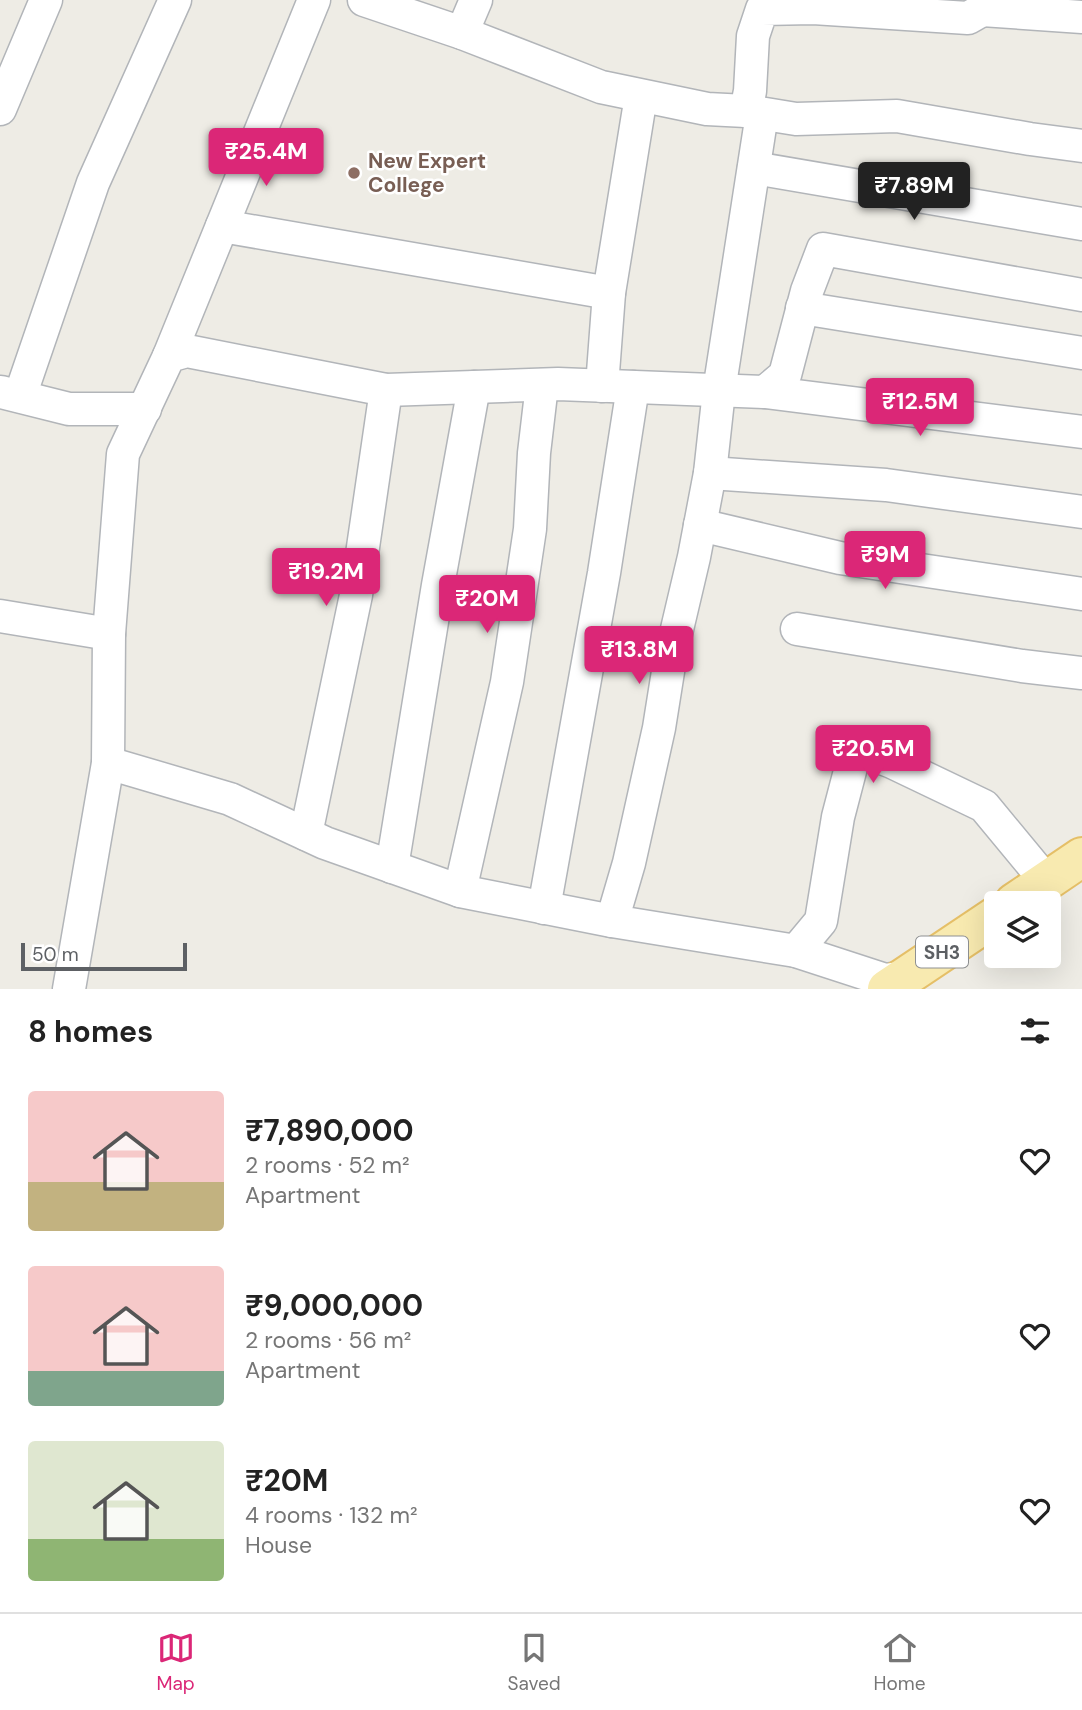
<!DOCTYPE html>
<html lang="en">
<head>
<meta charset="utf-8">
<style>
  :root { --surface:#fff; --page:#f2f2f2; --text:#222; --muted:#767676; --line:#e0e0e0; --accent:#db2777 }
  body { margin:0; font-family:"DM Sans",sans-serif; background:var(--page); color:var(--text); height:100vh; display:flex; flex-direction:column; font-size:26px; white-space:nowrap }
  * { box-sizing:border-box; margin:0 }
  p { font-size:23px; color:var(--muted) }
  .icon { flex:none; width:38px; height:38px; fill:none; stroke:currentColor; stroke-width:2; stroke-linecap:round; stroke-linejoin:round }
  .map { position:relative; height:989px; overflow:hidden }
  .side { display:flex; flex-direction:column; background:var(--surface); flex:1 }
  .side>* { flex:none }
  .controls { position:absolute; left:984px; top:891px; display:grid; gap:14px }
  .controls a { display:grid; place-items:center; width:77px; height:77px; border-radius:7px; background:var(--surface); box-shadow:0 7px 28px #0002; font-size:35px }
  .scale { position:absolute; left:21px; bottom:18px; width:166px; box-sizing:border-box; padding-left:7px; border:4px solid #5d6064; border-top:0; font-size:19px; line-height:24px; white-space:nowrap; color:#5d6064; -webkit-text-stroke:5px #fff; paint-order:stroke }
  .price { position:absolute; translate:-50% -60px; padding:0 16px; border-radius:7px; background:var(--accent); color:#fff; font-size:23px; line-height:46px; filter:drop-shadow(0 2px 4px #0008) }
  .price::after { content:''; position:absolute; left:50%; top:42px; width:21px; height:16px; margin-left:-10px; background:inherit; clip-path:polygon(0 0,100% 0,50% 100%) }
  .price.active { background:#222; color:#fff }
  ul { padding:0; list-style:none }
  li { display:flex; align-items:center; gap:21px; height:175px; padding:0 28px }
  li span { display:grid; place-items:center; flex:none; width:196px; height:140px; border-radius:7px; color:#555 }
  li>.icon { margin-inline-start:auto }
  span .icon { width:84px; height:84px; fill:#fffc; stroke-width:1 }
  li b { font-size:30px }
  h2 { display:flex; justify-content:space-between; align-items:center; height:84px; padding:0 28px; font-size:30px }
  .menu { display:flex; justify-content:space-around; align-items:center; height:98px; border-top:2px solid var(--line); background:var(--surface); font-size:19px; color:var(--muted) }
  .menu a { display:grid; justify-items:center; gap:4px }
  .menu .active { color:var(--accent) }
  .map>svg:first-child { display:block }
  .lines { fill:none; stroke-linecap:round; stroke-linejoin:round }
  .minor-casing { stroke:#b2b5b9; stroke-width:35 }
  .major-casing { stroke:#e5bf67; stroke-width:42 }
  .minor { stroke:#fff; stroke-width:32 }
  .major { stroke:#f8eab0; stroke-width:38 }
  .education-dot { fill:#8d6e63; stroke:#fff; stroke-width:2.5 }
  .labels { text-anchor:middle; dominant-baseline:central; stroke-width:5; stroke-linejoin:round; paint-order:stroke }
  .shield { fill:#fff; stroke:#8e9092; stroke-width:2 }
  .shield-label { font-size:19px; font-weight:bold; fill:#5d6064 }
  .education-label { font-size:21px; font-weight:bold; fill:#785e54; stroke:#fff; text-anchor:start }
</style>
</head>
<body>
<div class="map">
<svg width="1082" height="989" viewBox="0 0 1082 989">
  <rect width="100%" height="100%" fill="#eeece5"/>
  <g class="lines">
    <!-- minor casing -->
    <g class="minor-casing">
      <g id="minor">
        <polyline points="364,0 462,33 601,87 707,109 746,111 750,91 753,36 762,9 813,8 968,18 982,10 987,0"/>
        <polyline points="982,10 1082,17"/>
        <polyline points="462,33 476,0"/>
        <polyline points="0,109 46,0"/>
        <polyline points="746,111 796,119 897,116 1030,139 1082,146"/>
        <polyline points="762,114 719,391 710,473 694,557 670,659 659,728 629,863 612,921 796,951 885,980 905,977"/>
        <polyline points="754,168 1082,224"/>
        <polyline points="222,226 609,293 641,96"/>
        <polyline points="802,308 1082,353"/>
        <polyline points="169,356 314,0"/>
        <polyline points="602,386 609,293"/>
        <polyline points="1,392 69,409 145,409"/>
        <polyline points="765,392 1082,432"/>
        <polyline points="20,396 93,183 175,0"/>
        <polyline points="710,473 886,485 1082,512"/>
        <polyline points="700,525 840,558 1082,594"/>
        <polyline points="0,616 109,634"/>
        <polyline points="797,629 1022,666 1082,673"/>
        <polyline points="108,763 230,799 325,843 460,891 612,921"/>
        <polyline points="306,834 356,595 386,390"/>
        <polyline points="392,867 438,585 474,387"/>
        <polyline points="460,891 507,682 530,529 534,453 542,385"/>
        <polyline points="544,908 604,573 633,387"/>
        <polyline points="796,951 821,921 838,817 856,748 892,762 984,806 1046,881"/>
        <polyline points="69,989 108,763 109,634 123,454 169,356 187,351 386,390 558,384 765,392 785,375 807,291 823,249 1082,295"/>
      </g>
    </g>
    <!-- major casing -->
    <g class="major-casing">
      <g id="major">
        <polyline points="1014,903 1082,857"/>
        <polyline points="887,989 996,916"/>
      </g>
    </g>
    <!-- minor -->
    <use href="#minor" class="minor"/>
    <!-- major -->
    <use href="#major" class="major"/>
  </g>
  <!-- markers -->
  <circle class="education-dot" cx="354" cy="173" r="7"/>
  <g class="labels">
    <!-- shield labels -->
    <rect class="shield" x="916" y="936.5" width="52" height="31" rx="5"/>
    <g class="shield-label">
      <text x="942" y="952">SH3</text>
    </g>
    <!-- education labels -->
    <g class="education-label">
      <text x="368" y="161">New Expert<tspan x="368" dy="24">College</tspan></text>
    </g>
  </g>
</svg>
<div class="controls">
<a><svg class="icon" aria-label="layers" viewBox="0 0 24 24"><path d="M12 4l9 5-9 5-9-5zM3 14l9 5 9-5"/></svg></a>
</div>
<div class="scale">50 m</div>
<b class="price" style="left:266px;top:188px">₹25.4M</b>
<b class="price active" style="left:914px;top:222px">₹7.89M</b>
<b class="price" style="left:920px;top:438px">₹12.5M</b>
<b class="price" style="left:885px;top:591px">₹9M</b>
<b class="price" style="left:326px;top:608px">₹19.2M</b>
<b class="price" style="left:487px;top:635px">₹20M</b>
<b class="price" style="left:639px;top:686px">₹13.8M</b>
<b class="price" style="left:873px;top:785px">₹20.5M</b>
</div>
<section class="side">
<h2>8 homes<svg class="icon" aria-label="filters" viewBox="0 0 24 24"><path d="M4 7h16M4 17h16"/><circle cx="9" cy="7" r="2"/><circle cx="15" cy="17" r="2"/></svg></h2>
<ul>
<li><span style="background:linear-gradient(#f6c9c9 65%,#c2b280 0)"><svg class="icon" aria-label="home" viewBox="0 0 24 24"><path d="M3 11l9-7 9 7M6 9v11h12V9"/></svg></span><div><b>₹7,890,000</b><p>2 rooms · 52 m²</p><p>Apartment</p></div><svg class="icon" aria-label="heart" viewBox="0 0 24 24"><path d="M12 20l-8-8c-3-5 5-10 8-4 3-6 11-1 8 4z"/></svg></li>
<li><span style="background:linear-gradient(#f6c9c9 75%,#7fa58c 0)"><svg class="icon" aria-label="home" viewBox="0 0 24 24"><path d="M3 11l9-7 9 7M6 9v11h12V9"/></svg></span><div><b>₹9,000,000</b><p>2 rooms · 56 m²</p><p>Apartment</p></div><svg class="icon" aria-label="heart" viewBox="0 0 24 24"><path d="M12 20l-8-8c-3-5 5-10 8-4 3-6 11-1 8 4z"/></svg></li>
<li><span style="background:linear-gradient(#dfe7d0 70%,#8fb573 0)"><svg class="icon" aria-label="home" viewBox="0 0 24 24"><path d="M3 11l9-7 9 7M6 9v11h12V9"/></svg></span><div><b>₹20M</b><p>4 rooms · 132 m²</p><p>House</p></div><svg class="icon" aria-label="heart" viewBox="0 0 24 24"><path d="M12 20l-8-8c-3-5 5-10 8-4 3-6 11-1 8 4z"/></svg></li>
</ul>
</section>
<nav class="menu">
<a class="active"><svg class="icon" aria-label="map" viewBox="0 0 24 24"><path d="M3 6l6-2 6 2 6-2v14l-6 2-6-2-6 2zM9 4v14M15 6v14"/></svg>Map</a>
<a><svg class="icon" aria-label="saved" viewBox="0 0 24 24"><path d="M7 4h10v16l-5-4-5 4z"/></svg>Saved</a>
<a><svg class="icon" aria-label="home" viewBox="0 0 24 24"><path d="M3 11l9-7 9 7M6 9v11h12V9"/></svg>Home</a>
</nav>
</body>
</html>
